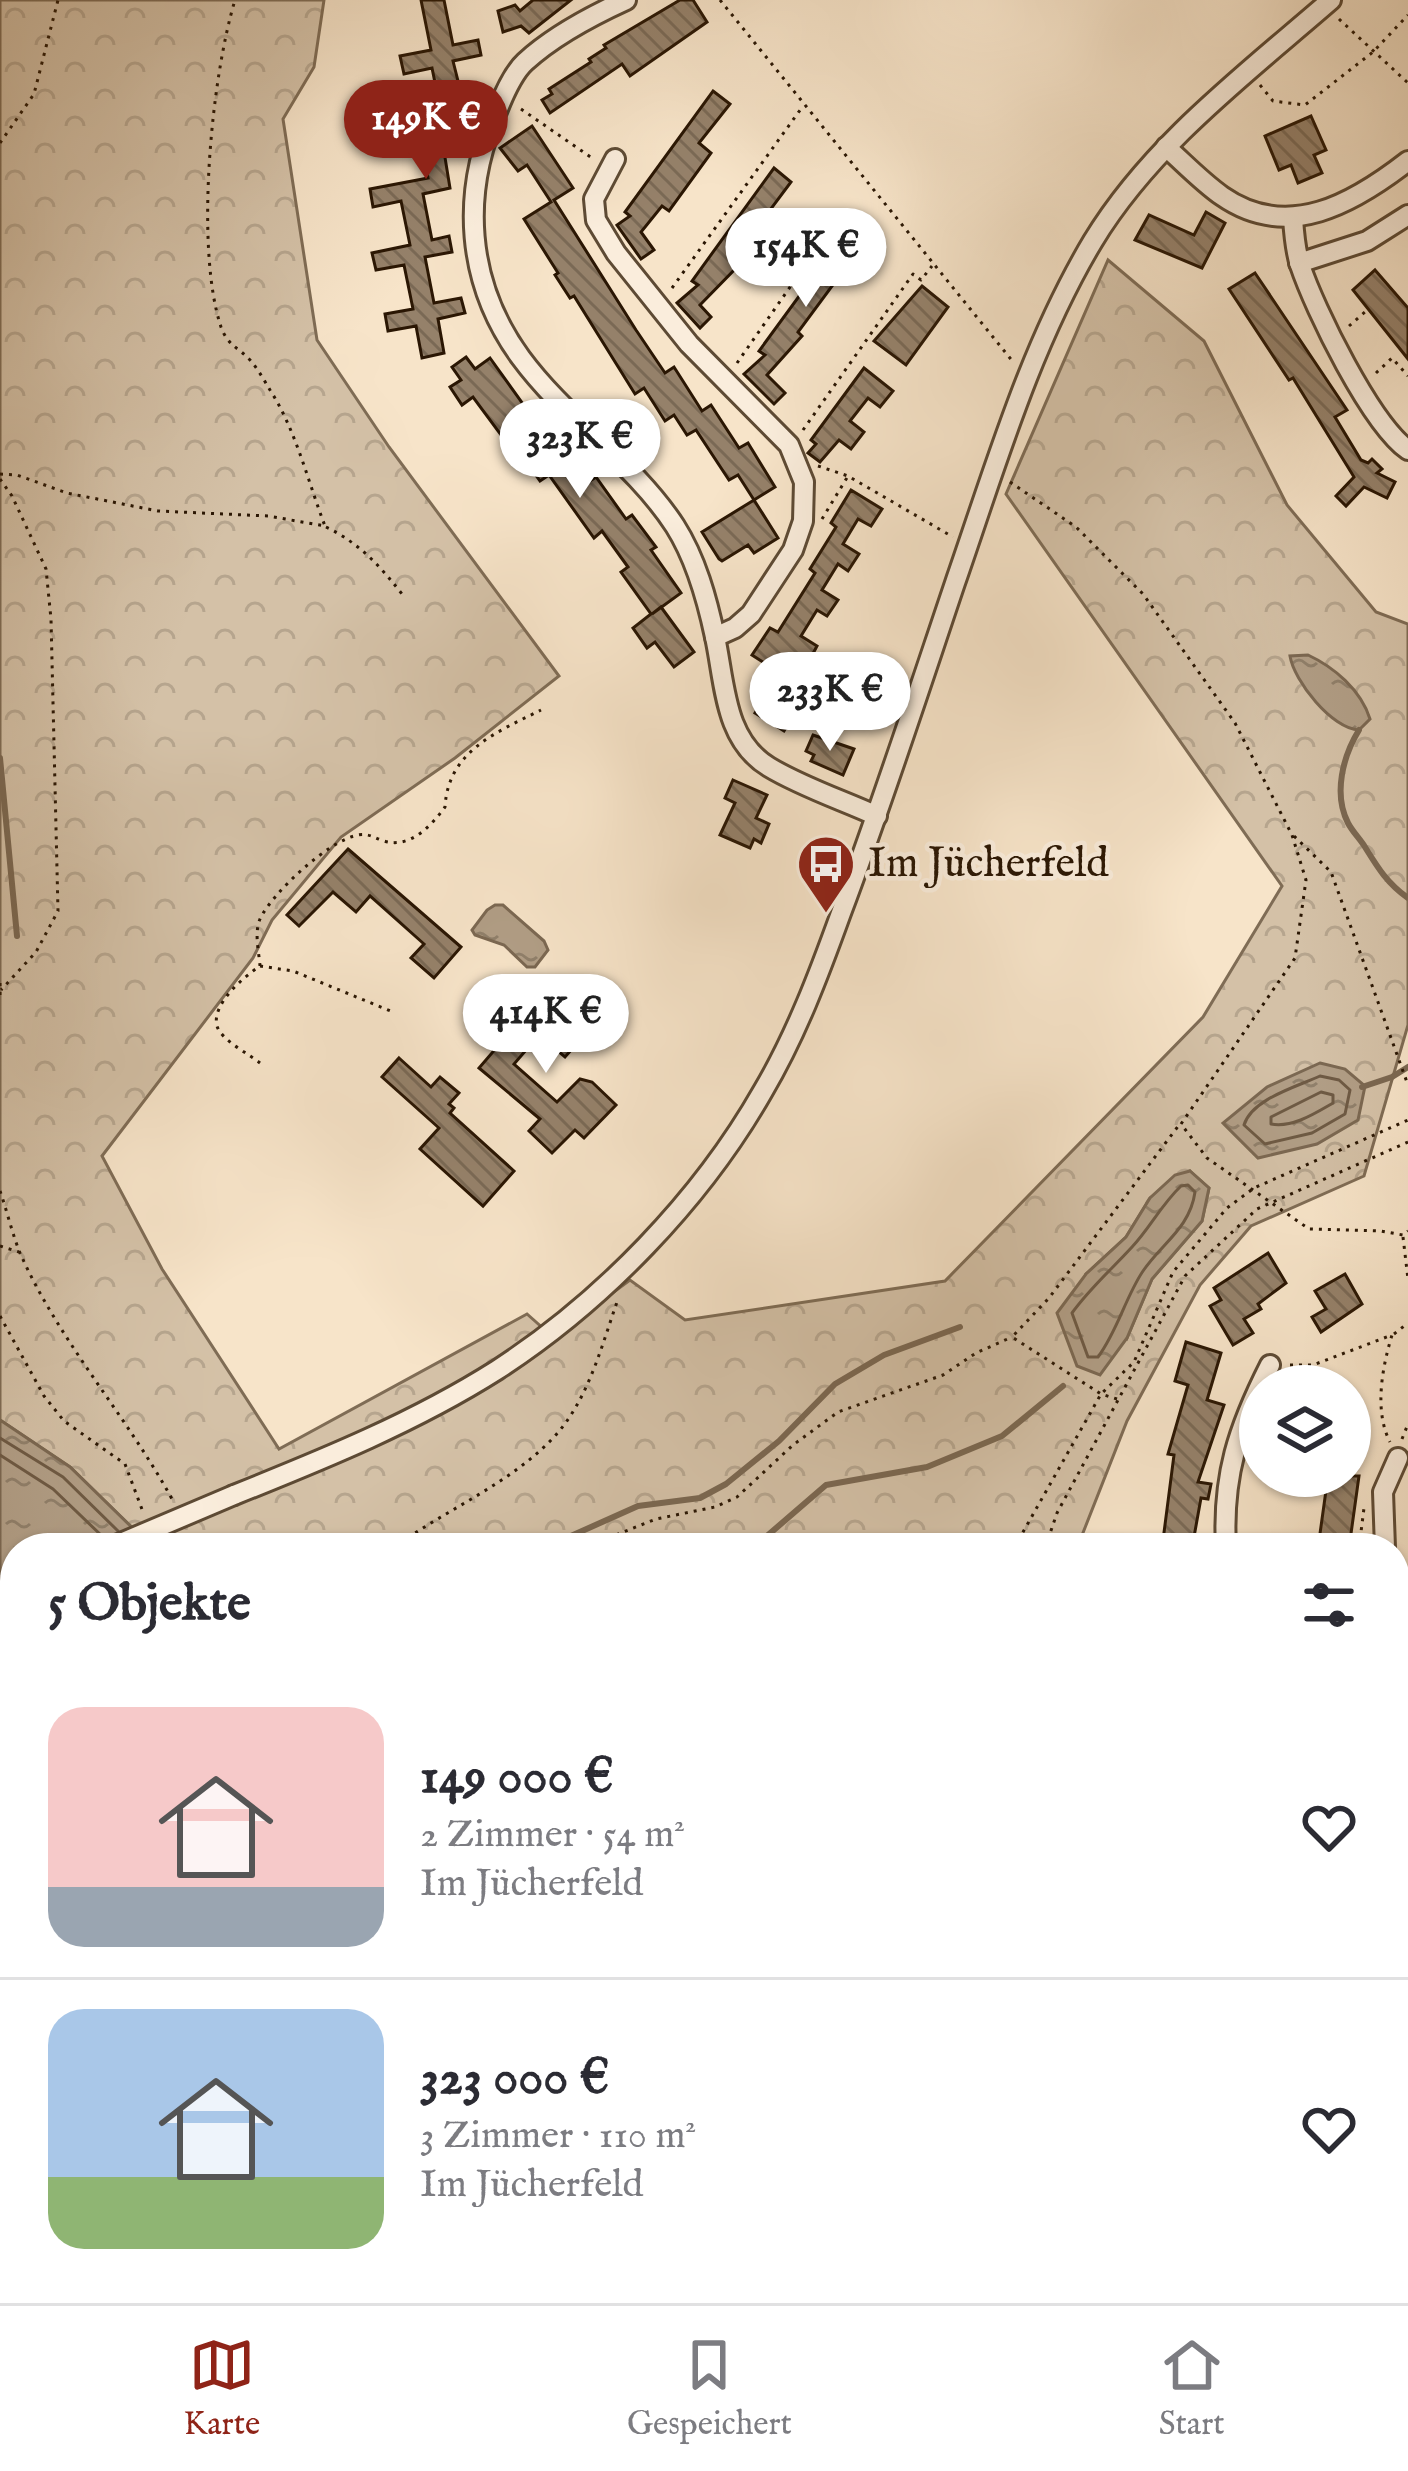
<!DOCTYPE html>
<html lang="de">
<head>
<meta charset="utf-8">
<style>
  :root { --surface:#fff; --page:#f7f7f7; --text:#2b2b33; --muted:#7c7c81; --line:#e1e1e2; --accent:#8f2418 }
  body { margin:0; font-family:"IM FELL English",serif; background:var(--page); color:var(--text); height:100vh; display:flex; flex-direction:column; font-size:45px; white-space:nowrap }
  * { box-sizing:border-box; margin:0 }
  p { font-size:39px; color:var(--muted) }
  .icon { flex:none; width:66px; height:66px; fill:none; stroke:currentColor; stroke-width:2; stroke-linecap:round; stroke-linejoin:round }
  .map { position:relative; flex:1; overflow:hidden }
  .side { position:absolute; left:0px; top:1533px; width:1410px; height:771px; display:flex; flex-direction:column; background:var(--surface); border-radius:48px 48px 0 0; box-shadow:0 3px 9px #0004 }
  .side>* { flex:none }
  .tools { position:absolute; left:1239px; top:1365px; display:grid; gap:24px }
  .tools a { display:grid; place-items:center; width:132px; height:132px; border-radius:50%; background:var(--surface); box-shadow:0 3px 9px #0004; font-size:60px }
  .price { position:absolute; translate:-50% -102px; padding:0 27px; border-radius:42px; background:#fff; color:#222; font-size:39px; line-height:78px; filter:drop-shadow(0 3px 6px #0008) }
  .price::after { content:''; position:absolute; left:50%; top:72px; width:36px; height:27px; margin-left:-18px; background:inherit; clip-path:polygon(0 0,100% 0,50% 100%) }
  .price.active { background:var(--accent); color:#fff }
  ul { padding:0; list-style:none }
  li { display:flex; align-items:center; gap:36px; height:300px; padding:0 48px }
  li+li { border-top:3px solid var(--line) }
  li span { display:grid; place-items:center; flex:none; width:336px; height:240px; border-radius:36px; color:#555 }
  li>.icon { margin-inline-start:auto }
  span .icon { width:144px; height:144px; fill:#fffc; stroke-width:1 }
  li b { font-size:51px }
  h2 { display:flex; justify-content:space-between; align-items:center; height:144px; padding:0 48px; font-size:51px }
  .menu { display:flex; justify-content:space-around; align-items:center; height:168px; border-top:3px solid var(--line); background:var(--surface); font-size:33px; color:var(--muted) }
  .menu a { display:grid; justify-items:center; gap:6px }
  .menu .active { color:var(--accent) }
  .map>svg:first-child { display:block }
  .grass { fill:url(#grass-tufts); stroke:#7f6c55; stroke-width:3 }
  .forest { fill:url(#forest-crowns); stroke:#7f6c55; stroke-width:3; fill-rule:evenodd }
  .water { fill:url(#water-ripples); stroke:#7b6852; stroke-width:3 }
  .lines { fill:none; stroke-linecap:round; stroke-linejoin:round }
  .shore { stroke:#6e5a44; stroke-width:3 }
  .stream { stroke:#7b6852; stroke-width:6 }
  .building { fill:url(#building-back-hatch); stroke:#2a1603; stroke-width:3 }
  .minor-casing { stroke:#5d4a34; stroke-width:24 }
  .path { stroke:#2a1603; stroke-width:3; stroke-dasharray:3 6; stroke-linecap:butt }
  .minor { stroke:#faeddc; stroke-width:18 }
  .minor-bridge-casing { stroke:#5d4a34; stroke-width:24; stroke-linecap:butt }
  .minor-bridge { stroke:#faeddc; stroke-width:18 }
  .labels { text-anchor:middle; dominant-baseline:central; stroke-width:9; stroke-linejoin:round; paint-order:stroke }
  .poi-label { font-size:42px; fill:#2a1603; stroke:#faeddc; text-anchor:start }
</style>
</head>
<body>
<div class="map">
<svg width="1408" height="2303" viewBox="0 0 1408 2303">
  <defs>
    <pattern id="grass-tufts" width="24" height="20" patternUnits="userSpaceOnUse" patternTransform="scale(3)"><rect width="24" height="20" fill="#d4c1a7"/><path d="M3 7l-1-3M5 7V3M7 7l1-3M15 17l-1-3M17 17v-4M19 17l1-3" fill="none" stroke="#b6a58e"/></pattern>
    <pattern id="forest-crowns" width="20" height="18" patternUnits="userSpaceOnUse" patternTransform="scale(3)"><rect width="20" height="18" fill="#d4c1a7"/><path d="M2 6a3 3 0 1 1 6 0M12 15a3 3 0 1 1 6 0" fill="none" stroke="#b6a58e"/></pattern>
    <pattern id="water-ripples" width="26" height="14" patternUnits="userSpaceOnUse" patternTransform="scale(3)"><rect width="26" height="14" fill="#b19e86"/><path d="M2 4q2-2 4 0t4 0M15 11q2-2 4 0t4 0" fill="none" stroke="#90806b"/></pattern>
    <pattern id="building-back-hatch" width="6" height="6" patternUnits="userSpaceOnUse" patternTransform="scale(3)"><rect width="6" height="6" fill="#95816a"/><path d="M-1 5l2 2M0 0l6 6M5-1l2 2" fill="none" stroke="#7a6955"/></pattern>
  </defs>
  <rect width="100%" height="100%" fill="#f7e4c9"/>
  <filter id="stains"><feTurbulence type="fractalNoise" baseFrequency=".00167" numOctaves="4"/><feColorMatrix values="0 0 0 0 .2 0 0 0 0 .09 0 0 0 0 .02 0 0 0 .5 -.17"/></filter>
  <radialGradient id="worn" r=".72"><stop offset=".6" stop-color="#630" stop-opacity="0"/><stop offset="1" stop-color="#630" stop-opacity=".3"/></radialGradient>
  <!-- grass -->
  <g class="grass">
    <polygon points="1408,2082 1408,2303 1222,2303 1219,2297 1222,2289 1395,2289 1395,2092"/>
    <polygon points="354,2289 626,2289 630,2299 623,2303 352,2303"/>
  </g>
  <!-- forest -->
  <g class="forest">
    <path d="M 0,0 L 324,0 L 314,67 L 283,119 L 317,340 L 389,447 L 559,676 L 455,758 L 341,837 L 272,920 L 253,958 L 102,1156 L 162,1269 L 279,1449 L 527,1314 L 553,1337 L 630,1280 L 685,1320 L 945,1281 L 1203,1017 L 1282,886 L 1006,494 L 1108,260 L 1204,341 L 1287,505 L 1376,612 L 1408,624 L 1408,1025 L 1364,1176 L 1251,1226 L 1200,1285 L 1127,1421 L 1077,1548 L 153,1548 L 70,1467 L 0,1420 ZM 1190,1171 L 1209,1188 L 1202,1221 L 1152,1279 L 1127,1338 L 1086,1274 L 1126,1237 L 1150,1198 Z"/>
    <polygon points="15,2170 15,2289 354,2289 352,2303 0,2303 0,2180"/>
  </g>
  <!-- water -->
  <g class="water">
    <path d="M 1308,655 C 1334,667 1361,690 1370,719 L 1359,730 C 1332,729 1294,681 1290,656 Z"/>
    <polygon points="495,905 503,905 544,941 548,950 535,967 527,967 504,945 475,935 472,930 487,910"/>
    <polygon points="1320,1063 1345,1069 1365,1086 1358,1120 1317,1144 1258,1158 1223,1123 1267,1087"/>
    <polygon points="1190,1171 1209,1188 1202,1221 1152,1279 1127,1338 1100,1375 1077,1366 1057,1313 1086,1274 1126,1237 1150,1198 1175,1175"/>
    <polygon points="0,1420 70,1467 153,1548 15,1548 15,2106 0,2117"/>
  </g>
  <g class="lines">
    <!-- shore -->
    <g class="shore">
      <path d="M 1320,1076 L 1339,1080 L 1350,1090 L 1345,1114 L 1312,1133 L 1265,1144 L 1244,1125 C 1252,1099 1296,1087 1320,1076 Z"/>
      <path d="M 1321,1092 L 1333,1095 L 1333,1103 C 1314,1114 1292,1128 1271,1124 L 1271,1117 Z"/>
      <path d="M 1181,1186 L 1188,1185 L 1195,1192 C 1190,1228 1162,1243 1143,1271 C 1125,1298 1118,1330 1098,1357 L 1088,1357 L 1072,1313 C 1090,1288 1111,1270 1132,1247 C 1150,1228 1161,1205 1181,1186 Z"/>
      <polyline points="0,1438 63,1477 118,1531"/>
      <polyline points="0,1455 53,1489 103,1537"/>
    </g>
    <!-- stream -->
    <g class="stream">
      <path d="M 1359,730 C 1343,756 1333,794 1348,823 C 1352,831 1360,839 1365,847 C 1378,868 1387,883 1408,898"/>
      <polyline points="0,758 17,936"/>
      <polyline points="1362,1087 1392,1077 1408,1067"/>
      <polyline points="544,1548 638,1506 700,1498 726,1484 779,1441 835,1384 884,1355 960,1327"/>
      <polyline points="753,1548 826,1485 927,1467 1002,1436 1063,1386"/>
    </g>
  </g>
  <!-- building -->
  <g class="building">
    <polygon points="421,0 444,0 453,45 478,40 481,55 453,61 468,121 440,127 450,188 423,194 432,240 449,236 452,252 425,257 434,303 461,298 465,313 438,319 444,353 422,358 416,326 388,331 385,314 413,309 404,265 376,270 372,253 410,245 401,201 373,207 370,189 428,178 419,134 391,140 388,122 441,112 432,68 404,74 400,56 431,50"/>
    <polygon points="533,0 571,0 529,33 521,26 503,32 498,11 515,5 520,11"/>
    <polygon points="680,0 693,0 707,22 630,76 622,64 550,113 542,100 552,94 549,89 591,62 589,59 606,48 604,45"/>
    <polygon points="713,91 730,104 699,143 711,153 669,211 662,206 641,232 654,250 641,259 617,225 630,216 625,212"/>
    <polygon points="1311,116 1326,150 1314,155 1322,173 1298,183 1291,165 1279,170 1265,136"/>
    <polygon points="532,126 573,188 554,200 636,330 665,373 674,367 702,411 711,405 739,448 748,443 775,487 754,500 778,538 754,553 748,545 722,561 719,559 702,532 754,500 738,475 729,480 696,430 687,435 674,415 665,421 644,388 635,394 574,296 570,298 555,275 558,273 524,219 551,202 527,165 518,171 500,148"/>
    <polygon points="774,168 791,182 731,262 737,267 700,305 711,317 700,328 677,303 698,285 692,281"/>
    <polygon points="1206,212 1225,223 1202,268 1135,240 1149,215 1194,235"/>
    <polygon points="849,228 876,249 859,270 849,263 798,332 802,336 767,375 785,393 774,404 744,374 765,355 759,351"/>
    <polygon points="1375,270 1408,308 1408,359 1353,290"/>
    <polygon points="1255,273 1347,410 1335,417 1361,460 1368,463 1372,459 1382,469 1377,473 1395,482 1387,498 1364,487 1346,506 1336,496 1354,477 1293,378 1289,380 1229,289"/>
    <polygon points="922,286 948,307 906,365 874,341"/>
    <polygon points="466,357 475,369 490,358 546,436 550,433 580,475 584,472 590,481 596,477 626,519 632,515 656,547 651,550 681,593 652,614 661,607 694,652 674,667 655,642 647,648 633,628 651,614 621,572 628,567 602,531 594,538 549,475 540,481 505,432 501,435 473,397 462,405 450,387 461,380 452,367"/>
    <polygon points="864,368 893,391 880,407 868,398 850,421 864,432 851,449 839,440 820,462 808,453 816,444 811,440"/>
    <polygon points="851,490 882,509 871,526 858,519 843,544 859,554 848,571 838,564 822,590 838,600 827,616 817,610 801,636 817,646 793,691 804,698 784,731 755,713 763,700 755,695 772,668 752,655 770,628 778,632 815,573 810,569 836,527 831,523"/>
    <polygon points="813,735 854,749 843,775 811,761 814,755 806,751"/>
    <polygon points="733,780 767,795 756,818 769,824 761,843 754,839 750,848 720,835 735,803 725,798"/>
    <polygon points="348,849 461,947 434,978 411,958 424,944 370,896 356,912 333,892 299,926 287,915"/>
    <polygon points="524,987 582,1038 565,1057 539,1035 514,1064 557,1102 580,1079 592,1082 616,1105 584,1138 575,1130 552,1153 529,1131 540,1119 479,1068 522,1018 507,1006"/>
    <polygon points="399,1058 431,1087 440,1077 459,1093 449,1104 454,1108 450,1113 514,1171 483,1206 420,1149 439,1128 382,1077"/>
    <polygon points="1268,1253 1286,1283 1258,1304 1261,1309 1244,1319 1253,1333 1233,1345 1210,1306 1221,1300 1214,1288"/>
    <polygon points="1345,1274 1362,1304 1321,1332 1312,1317 1326,1309 1315,1291"/>
    <polygon points="1186,1342 1221,1353 1207,1400 1224,1405 1198,1482 1211,1484 1208,1499 1201,1498 1192,1548 1162,1548 1174,1455 1168,1454 1188,1385 1175,1381"/>
    <polygon points="1328,1476 1359,1476 1349,1548 1318,1548"/>
  </g>
  <g class="lines">
    <!-- minor casing -->
    <g class="minor-casing">
      <g id="minor">
        <path d="M 626,0 C 591,16 553,36 525,62 C 513,73 504,94 498,109 C 460,193 466,283 521,358 C 566,419 634,463 675,526 C 696,559 707,599 715,637 C 725,683 724,740 769,767 C 802,787 842,800 877,816"/>
        <path d="M 1166,147 C 1184,163 1202,182 1222,196 C 1288,242 1354,203 1408,161"/>
        <polyline points="615,159 594,199 596,220 616,253 689,344 789,445 804,482 803,521 793,550 751,614 735,628 715,637"/>
        <path d="M 1293,218 C 1294,234 1295,249 1300,265 C 1315,310 1371,424 1408,450"/>
        <polyline points="1299,263 1367,241 1408,215"/>
        <path d="M 234,1495 C 324,1459 415,1422 497,1370 C 602,1302 701,1200 763,1091 C 796,1035 819,974 841,913 C 882,804 918,693 955,583 C 995,468 1030,346 1093,241 C 1151,145 1247,73 1331,0"/>
        <path d="M 1226,1548 C 1222,1476 1238,1428 1270,1365"/>
        <polyline points="1385,1548 1383,1492 1398,1458"/>
        <polyline points="0,1601 15,1593"/>
        <polyline points="1395,1636 1408,1696"/>
        <polyline points="1395,1826 1408,1835"/>
        <polyline points="1395,2060 1408,2057"/>
      </g>
    </g>
    <!-- path -->
    <g class="path">
      <polyline points="720,0 1014,363"/>
      <polyline points="1339,19 1408,83"/>
      <polyline points="1260,85 1273,101 1305,105 1373,52 1408,15"/>
      <polyline points="521,109 592,158"/>
      <polyline points="0,143 34,94 58,0"/>
      <polyline points="672,288 803,106"/>
      <polyline points="1349,326 1366,311"/>
      <polyline points="737,363 832,227"/>
      <polyline points="1376,373 1392,358 1408,376"/>
      <polyline points="803,430 913,274 921,280 932,266"/>
      <polyline points="818,466 848,476 953,537"/>
      <path d="M 0,474 L 17,475 L 67,493 L 158,511 L 268,516 L 325,526 C 308,482 296,430 270,390 C 264,380 258,369 250,360 C 238,347 228,346 221,327 C 195,249 211,79 235,0"/>
      <polyline points="0,479 12,496 46,569 51,619 58,911 36,952 1,990"/>
      <polyline points="1010,482 1076,527 1143,594 1235,723 1292,835 1306,880 1295,958 1181,1124 1207,1158 1309,1229 1381,1231 1403,1235 1408,1231"/>
      <polyline points="822,519 848,476"/>
      <path d="M 326,527 C 361,544 382,568 405,598"/>
      <polyline points="1294,836 1331,872 1408,1085"/>
      <path d="M 260,966 C 259,952 254,933 260,919 C 272,893 329,840 358,835 C 369,833 374,838 384,841 C 410,849 431,826 445,807 C 448,751 497,732 541,710"/>
      <polyline points="0,983 0,996"/>
      <path d="M 260,1063 C 249,1054 221,1040 217,1026 C 211,1004 245,976 260,966 L 293,971 L 393,1012"/>
      <path d="M 0,1191 C 7,1211 12,1233 20,1253 C 59,1341 126,1415 172,1499"/>
      <polyline points="1403,1237 1408,1279"/>
      <polyline points="0,1246 19,1252"/>
      <polyline points="0,1316 44,1396 64,1421 125,1464 143,1512"/>
      <polyline points="1394,1334 1408,1323"/>
      <path d="M 1290,1365 L 1313,1365 L 1392,1335 C 1382,1368 1374,1411 1390,1442"/>
      <polyline points="1117,1399 1101,1394 1012,1337 1049,1298 1179,1125"/>
      <polyline points="1402,1439 1408,1424"/>
      <polyline points="191,1534 199,1548"/>
      <path d="M 393,1548 C 445,1510 510,1484 554,1437 C 588,1400 601,1348 617,1302"/>
      <polyline points="583,1548 656,1519 715,1507 737,1497 793,1445 838,1412 943,1375 976,1353 1012,1337"/>
      <polyline points="1014,1548 1101,1394 1134,1362 1173,1272 1227,1208 1254,1188 1408,1120"/>
      <polyline points="1045,1548 1057,1513 1185,1276 1257,1209 1408,1142"/>
      <polyline points="1359,1548 1364,1508"/>
      <polyline points="1395,1739 1408,1731"/>
      <polyline points="1395,1741 1408,1763"/>
      <polyline points="1395,2034 1408,2031"/>
      <polyline points="1395,2141 1407,2100 1407,2077"/>
      <polyline points="0,2150 15,2136"/>
      <polyline points="0,2187 15,2177"/>
      <polyline points="576,2289 579,2303"/>
      <polyline points="886,2289 886,2290"/>
      <polyline points="1182,2293 1222,2303"/>
      <polyline points="13,2303 35,2292 93,2303"/>
      <polyline points="799,2303 812,2289"/>
      <polyline points="1178,2303 1185,2289"/>
      <polyline points="1340,2303 1345,2289"/>
    </g>
    <!-- minor -->
    <use href="#minor" class="minor"/>
    <!-- minor-bridge casing -->
    <g class="minor-bridge-casing">
      <polyline id="minor-bridge" points="109,1548 234,1495"/>
    </g>
    <!-- minor-bridge -->
    <use href="#minor-bridge" class="minor-bridge"/>
  </g>
  <!-- icons -->
  <defs>
    <g id="bus-pin" transform="scale(3)"><path d="M0 17L-7.5 6A9.5 9.5 0 1 1 7.5 6Z" fill="#8f2418" stroke="#faeddc"/><path d="M-5-6H5V4H4V6H2V4H-2V6H-4V4H-5ZM-3.5-4V0h7V-4ZM-3.5 1.2v1.5H-2V1.2ZM2 1.2v1.5H3.5V1.2Z" fill="#fff"/></g>
  </defs>
  <g fill-rule="evenodd">
    <use href="#bus-pin" x="826" y="864"/>
  </g>
  <g class="labels">
    <!-- poi labels -->
    <g class="poi-label">
      <text x="868" y="864">Im Jücherfeld</text>
    </g>
  </g>
  <rect width="100%" height="100%" filter="url(#stains)"/>
  <rect width="100%" height="100%" fill="url(#worn)"/>
</svg>
<div class="tools">
<a><svg class="icon" aria-label="layers" viewBox="0 0 24 24"><path d="M12 4l9 5-9 5-9-5zM3 14l9 5 9-5"/></svg></a>
</div>
<b class="price active" style="left:426px;top:182px">149K €</b>
<b class="price" style="left:806px;top:310px">154K €</b>
<b class="price" style="left:580px;top:501px">323K €</b>
<b class="price" style="left:830px;top:754px">233K €</b>
<b class="price" style="left:546px;top:1076px">414K €</b>
<section class="side">
<h2>5 Objekte<svg class="icon" aria-label="filters" viewBox="0 0 24 24"><path d="M4 7h16M4 17h16"/><circle cx="9" cy="7" r="2"/><circle cx="15" cy="17" r="2"/></svg></h2>
<ul>
<li><span style="background:linear-gradient(#f6c9c9 75%,#9aa5b1 0)"><svg class="icon" aria-label="home" viewBox="0 0 24 24"><path d="M3 11l9-7 9 7M6 9v11h12V9"/></svg></span><div><b>149 000 €</b><p>2 Zimmer · 54 m²</p><p>Im Jücherfeld</p></div><svg class="icon" aria-label="heart" viewBox="0 0 24 24"><path d="M12 20l-8-8c-3-5 5-10 8-4 3-6 11-1 8 4z"/></svg></li>
<li><span style="background:linear-gradient(#a9c7e8 70%,#8fb573 0)"><svg class="icon" aria-label="home" viewBox="0 0 24 24"><path d="M3 11l9-7 9 7M6 9v11h12V9"/></svg></span><div><b>323 000 €</b><p>3 Zimmer · 110 m²</p><p>Im Jücherfeld</p></div><svg class="icon" aria-label="heart" viewBox="0 0 24 24"><path d="M12 20l-8-8c-3-5 5-10 8-4 3-6 11-1 8 4z"/></svg></li>
</ul>
</section>
</div>
<nav class="menu">
<a class="active"><svg class="icon" aria-label="map" viewBox="0 0 24 24"><path d="M3 6l6-2 6 2 6-2v14l-6 2-6-2-6 2zM9 4v14M15 6v14"/></svg>Karte</a>
<a><svg class="icon" aria-label="saved" viewBox="0 0 24 24"><path d="M7 4h10v16l-5-4-5 4z"/></svg>Gespeichert</a>
<a><svg class="icon" aria-label="home" viewBox="0 0 24 24"><path d="M3 11l9-7 9 7M6 9v11h12V9"/></svg>Start</a>
</nav>
</body>
</html>
